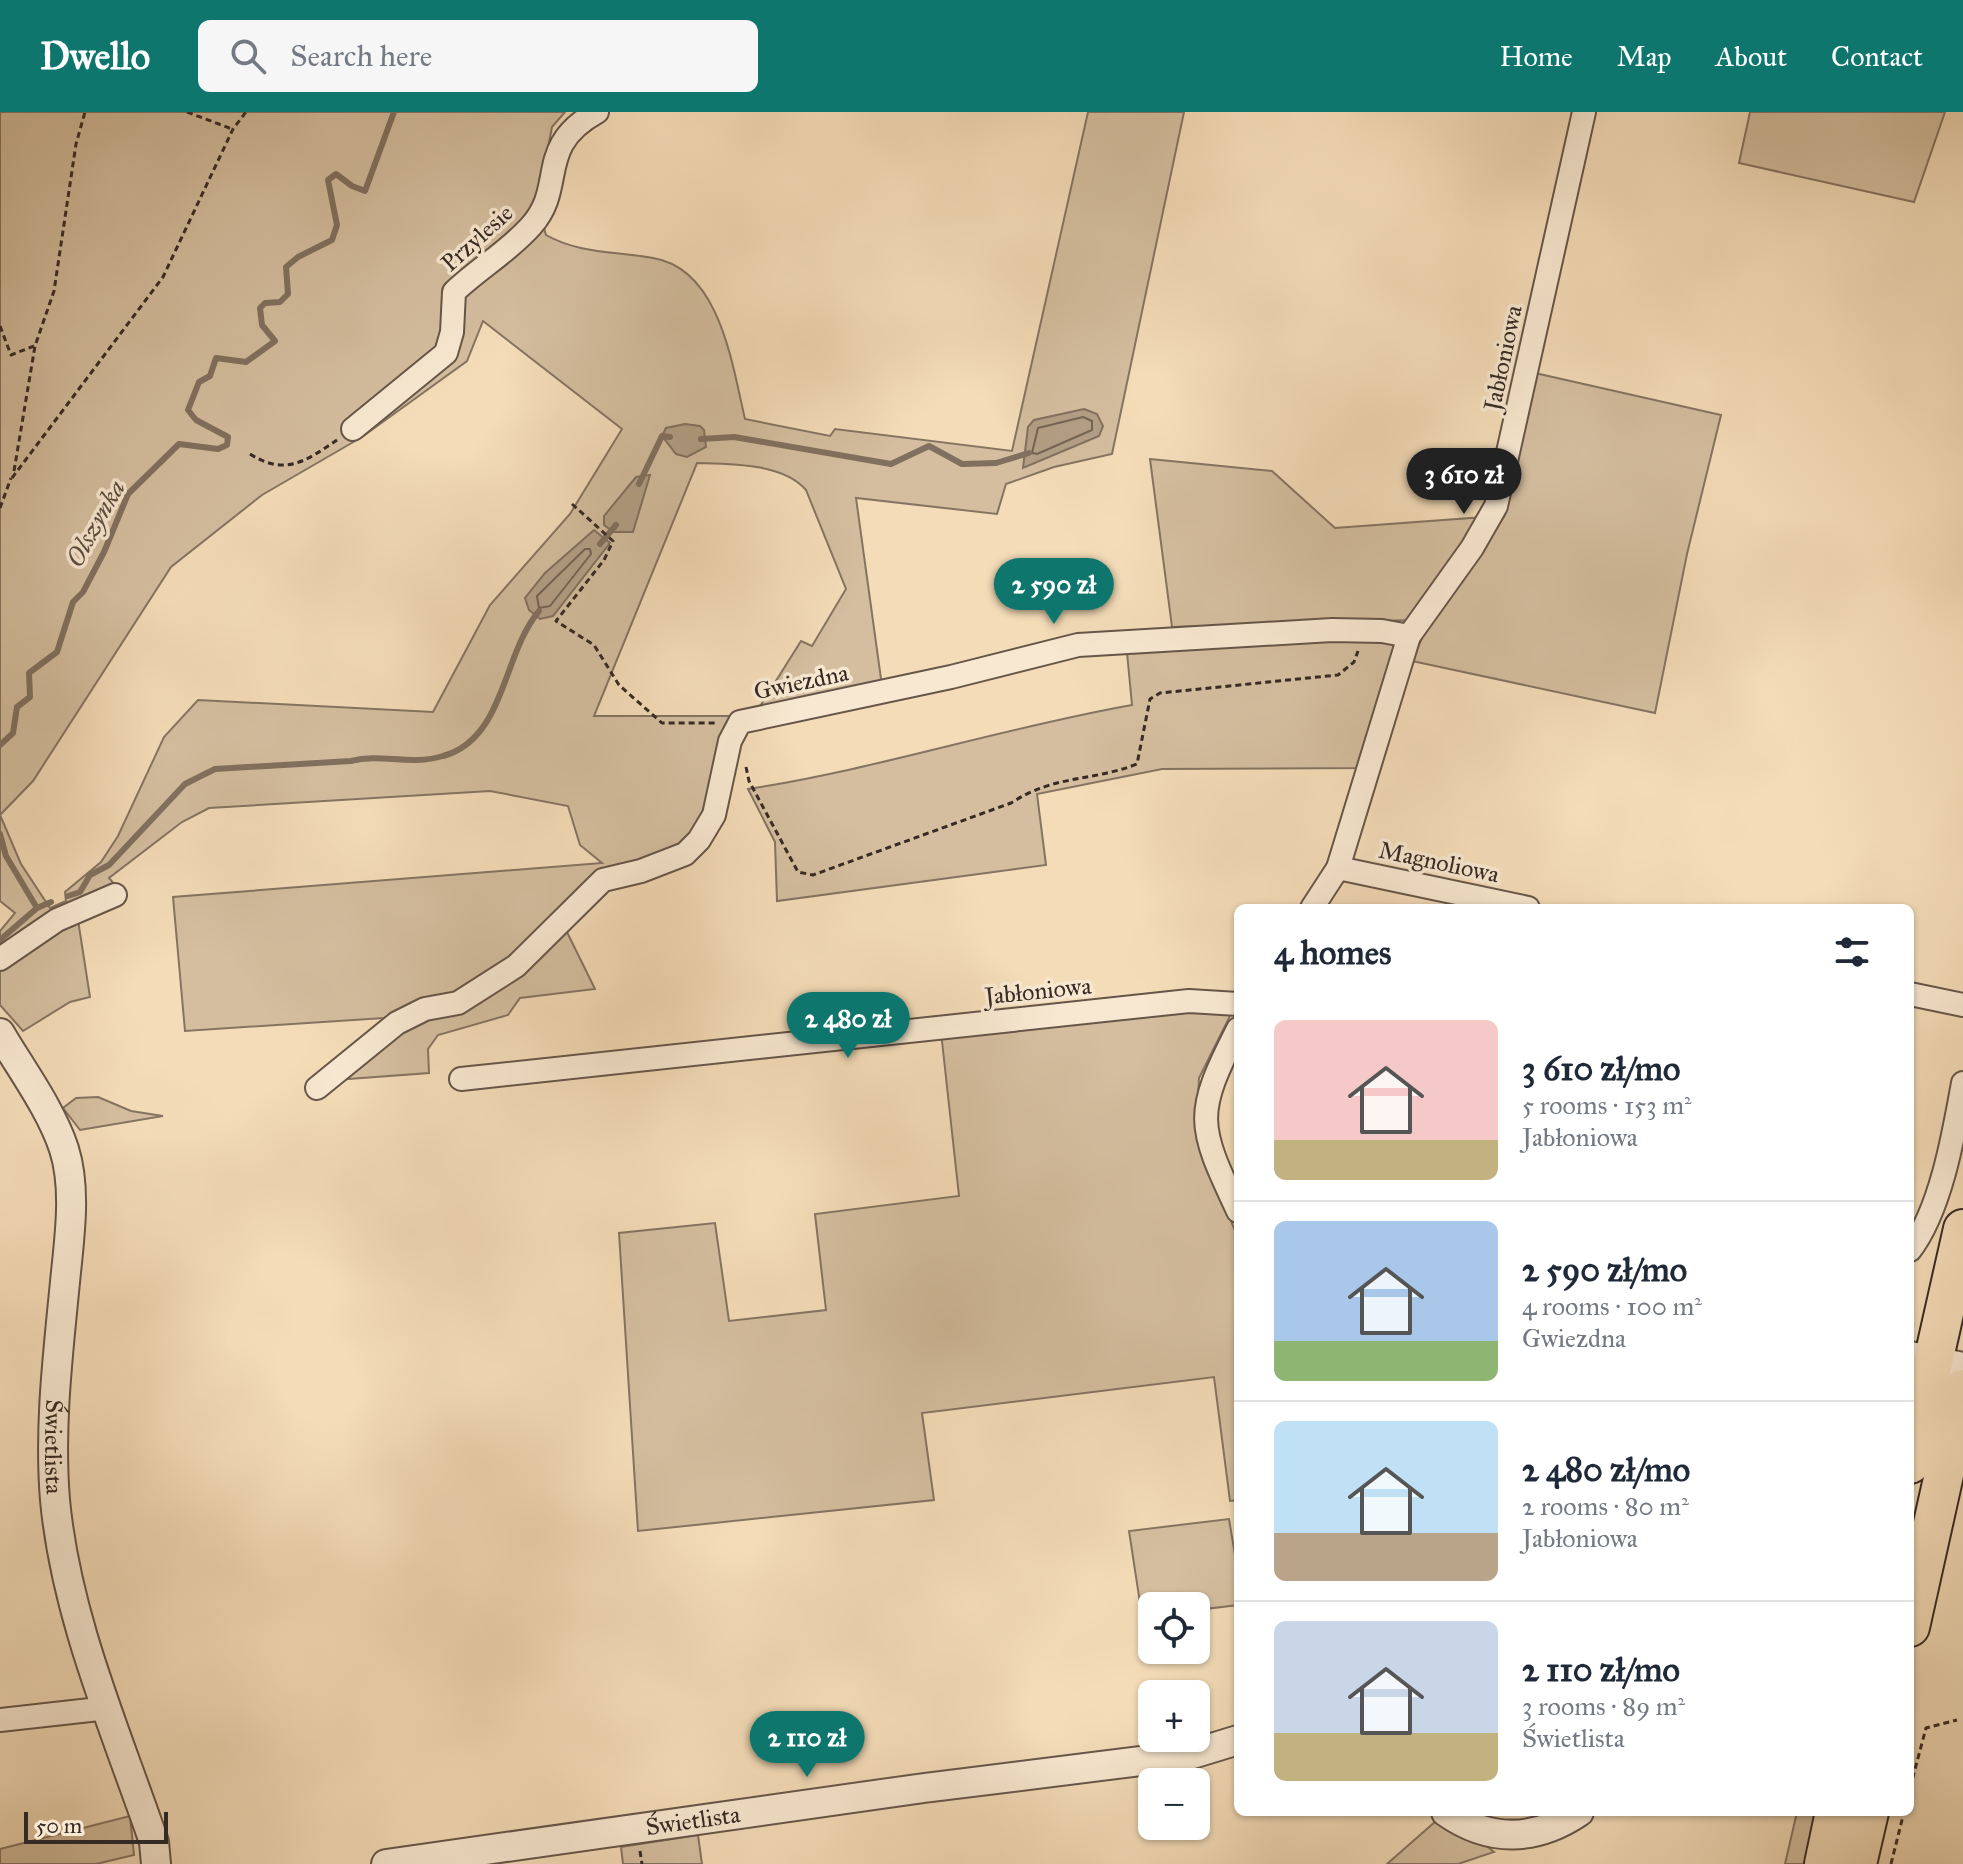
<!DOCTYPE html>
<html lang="en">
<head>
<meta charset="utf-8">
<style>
  :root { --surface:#fff; --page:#f6f6f7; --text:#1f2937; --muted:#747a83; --line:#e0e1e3; --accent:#0f766e }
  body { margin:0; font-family:"IM FELL Great Primer",serif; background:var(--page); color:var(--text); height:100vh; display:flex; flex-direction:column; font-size:30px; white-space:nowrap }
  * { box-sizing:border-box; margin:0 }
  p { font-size:26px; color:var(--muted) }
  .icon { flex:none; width:44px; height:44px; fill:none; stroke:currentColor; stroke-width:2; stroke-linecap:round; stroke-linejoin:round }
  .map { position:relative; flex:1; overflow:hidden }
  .drawer { position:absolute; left:1234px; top:792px; width:680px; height:912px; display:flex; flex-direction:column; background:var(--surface); border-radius:12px; box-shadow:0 2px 6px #0004 }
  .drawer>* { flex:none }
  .buttons { position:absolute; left:1138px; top:1480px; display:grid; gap:16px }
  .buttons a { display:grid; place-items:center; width:72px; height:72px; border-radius:12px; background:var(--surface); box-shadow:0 2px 6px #0004; font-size:40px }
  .scale { position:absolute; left:24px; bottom:20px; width:144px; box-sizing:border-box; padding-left:8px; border:4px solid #362a24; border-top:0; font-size:22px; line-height:28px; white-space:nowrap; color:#362a24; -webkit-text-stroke:6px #f8e8d1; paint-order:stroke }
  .price { position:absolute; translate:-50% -68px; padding:0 18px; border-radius:28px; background:var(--accent); color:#fff; font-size:26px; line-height:52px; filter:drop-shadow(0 2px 4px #0008) }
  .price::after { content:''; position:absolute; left:50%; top:48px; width:24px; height:18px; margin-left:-12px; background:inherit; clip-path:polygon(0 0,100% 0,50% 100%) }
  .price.active { background:#222; color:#fff }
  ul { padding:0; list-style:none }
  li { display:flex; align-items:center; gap:24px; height:200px; padding:0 40px }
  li+li { border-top:2px solid var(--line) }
  li span { display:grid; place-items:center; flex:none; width:224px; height:160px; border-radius:12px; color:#555 }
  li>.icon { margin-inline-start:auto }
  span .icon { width:96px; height:96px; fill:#fffc; stroke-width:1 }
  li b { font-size:34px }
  h2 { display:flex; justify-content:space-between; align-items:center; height:96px; padding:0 40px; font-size:34px }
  header { display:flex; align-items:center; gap:48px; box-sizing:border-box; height:112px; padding:0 40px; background:var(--accent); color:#fff }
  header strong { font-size:38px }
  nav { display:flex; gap:44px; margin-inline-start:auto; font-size:28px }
  .search { width:560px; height:72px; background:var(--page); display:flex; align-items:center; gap:20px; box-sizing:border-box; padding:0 28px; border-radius:12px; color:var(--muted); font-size:30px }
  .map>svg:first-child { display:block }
  .green { fill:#d4be9f; stroke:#857462; stroke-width:2; fill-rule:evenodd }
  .water { fill:#b39f86; stroke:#81705f; stroke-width:2 }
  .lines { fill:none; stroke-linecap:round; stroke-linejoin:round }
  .shore { stroke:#746455; stroke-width:2 }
  .stream { stroke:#81705f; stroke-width:6 }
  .minor-casing { stroke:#665649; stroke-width:26 }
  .tertiary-casing { stroke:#665649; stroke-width:32 }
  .trunk-casing { stroke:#362a24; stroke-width:42 }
  .path { stroke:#362a24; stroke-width:3; stroke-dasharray:6 4; stroke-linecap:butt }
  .minor { stroke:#f8e8d1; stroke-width:22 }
  .tertiary { stroke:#f8e8d1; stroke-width:28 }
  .trunk { stroke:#f4dcb8; stroke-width:38 }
  .labels { text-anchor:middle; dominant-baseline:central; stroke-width:7; stroke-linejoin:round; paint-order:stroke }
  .street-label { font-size:24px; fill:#362a24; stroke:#f8e8d1 }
  .water-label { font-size:26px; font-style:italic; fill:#5c4d41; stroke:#f8e8d1 }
</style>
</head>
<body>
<header>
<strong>Dwello</strong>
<div class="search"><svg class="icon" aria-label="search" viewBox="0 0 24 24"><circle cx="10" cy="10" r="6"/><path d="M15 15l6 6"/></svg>Search here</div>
<nav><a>Home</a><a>Map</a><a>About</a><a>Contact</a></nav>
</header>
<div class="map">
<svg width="1963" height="1752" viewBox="0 0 1963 1752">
  <rect width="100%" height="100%" fill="#f4dcb8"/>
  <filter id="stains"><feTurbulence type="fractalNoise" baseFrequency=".0025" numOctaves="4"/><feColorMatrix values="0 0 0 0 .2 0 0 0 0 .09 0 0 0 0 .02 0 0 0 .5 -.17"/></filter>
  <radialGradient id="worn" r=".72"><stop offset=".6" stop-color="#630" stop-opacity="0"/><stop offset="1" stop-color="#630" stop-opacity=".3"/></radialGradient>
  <!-- green -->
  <g class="green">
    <path d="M 0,0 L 565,0 L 552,15 L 537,93 L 546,123 C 580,142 615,139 653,146 C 720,157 732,252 745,307 L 830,324 L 835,317 L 1012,339 L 1088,0 L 1184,0 L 1112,342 L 1054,355 L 1006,372 L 997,402 L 856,386 L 882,574 L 757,599 L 801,529 L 812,534 L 846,477 L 806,378 C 783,351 730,352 697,351 L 594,604 L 730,604 L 724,616 L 716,670 L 694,723 L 663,746 L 608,759 L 579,775 L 504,855 L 475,878 L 384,906 L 185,919 L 173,785 L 602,751 L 580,733 L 568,694 L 490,679 L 209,696 L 182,710 L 109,766 L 115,773 L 78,808 L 90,885 L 70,890 L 23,919 L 0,893 L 0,819 L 15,801 L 0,789 ZM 483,209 L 622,317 L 570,402 L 490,493 L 433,600 L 198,588 L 164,625 L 118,724 L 101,750 L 65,780 L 66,789 L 50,796 L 21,752 L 0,703 L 33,669 L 171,455 L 262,383 L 362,325 L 467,249 Z"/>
    <polygon points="1750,0 1945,0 1914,90 1739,51"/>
    <polygon points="1535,261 1721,303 1687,442 1655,601 1412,549 1430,507 1505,403"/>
    <polygon points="1150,347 1272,359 1335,416 1485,405 1413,508 1172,515"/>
    <path d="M 1409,524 L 1368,656 L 1162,657 L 1037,682 L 1046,753 L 777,789 L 775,730 L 748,677 C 878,657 1002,616 1132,593 L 1126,530 Z"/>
    <polygon points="563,812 595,877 520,886 508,903 438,923 428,937 429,961 335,968 402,916"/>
    <polygon points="1180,896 1232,900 1199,966 1196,1023 1238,1126 1238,1388 1230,1389 1214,1265 922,1301 934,1388 638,1419 619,1121 715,1111 729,1209 826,1198 815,1102 959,1084 941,920"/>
    <polygon points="98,985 131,999 163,1004 80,1018 63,996 76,986"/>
    <polygon points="1229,1407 1238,1461 1238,1493 1196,1498 1196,1494 1152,1494 1152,1503 1142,1504 1129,1419"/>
    <polygon points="1797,1700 1820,1700 1804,1752 1785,1752"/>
    <polygon points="130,1704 134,1743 96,1752 0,1752 0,1737"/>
    <polygon points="1436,1709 1478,1727 1494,1740 1458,1752 1387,1752"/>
    <polygon points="698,1723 702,1752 623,1752 621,1735"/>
  </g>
  <!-- water -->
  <g class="water">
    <polygon points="1084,297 1097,302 1103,314 1099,324 1023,356 1028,315 1034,308"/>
    <polygon points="685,312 700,314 704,318 706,335 687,345 676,342 662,324 666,316"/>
    <polygon points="650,363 633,420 613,420 604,413 604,404 636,365"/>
    <polygon points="594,418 610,431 553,504 540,507 529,498 525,486 545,461"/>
  </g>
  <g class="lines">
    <!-- shore -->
    <g class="shore">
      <polygon points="1083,305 1092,309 1092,318 1037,342 1032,341 1038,316"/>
      <polygon points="585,437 590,437 591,442 550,494 539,496 537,484"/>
    </g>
    <!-- stream -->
    <g class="stream">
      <polyline points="701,327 734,325 891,352 929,334 962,352 996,351 1029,341"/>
      <polyline points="639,372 662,324 670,325"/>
      <polyline points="600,432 616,413"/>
      <polyline points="0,633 13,621 17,595 30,585 29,561 57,540 73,490 83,480 104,440 128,382 179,332 218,337 227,333 228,325 196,308 188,298 199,270 210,264 216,246 246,250 275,229 262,213 260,196 265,191 280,190 288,182 286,155 298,145 332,128 337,113 328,68 336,62 352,74 365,79 394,0"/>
      <polyline points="0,722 6,744 37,796"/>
      <path d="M 68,784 L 80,780 L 90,763 L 109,753 L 185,672 L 215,657 L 351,649 C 381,641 410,654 443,644 C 505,627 502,543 539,499"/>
      <polyline points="0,828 37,796 51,790"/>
    </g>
    <!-- minor casing -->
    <g class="minor-casing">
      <g id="minor">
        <path d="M 353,317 L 446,241 L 452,220 L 454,180 C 478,157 509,139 531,114 C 567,74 534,35 597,0"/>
        <polyline points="1338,756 1528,796"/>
        <polyline points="1312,796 1338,756 1409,524 1472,436 1496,394 1584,0"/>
        <polyline points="0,847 57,808 115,783"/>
        <polyline points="1910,882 1963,893"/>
        <path d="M 1238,917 C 1194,1003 1197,1012 1238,1099"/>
        <polyline points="461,967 1189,889 1238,892"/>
        <polyline points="317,976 397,911 425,897 458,891 516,854 603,768 641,759 685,742 699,728 714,703 730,629 740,610 951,565 1078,533 1332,518 1382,519 1409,524"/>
        <path d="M 1910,1138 C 1941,1098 1954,1021 1963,971"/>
        <polyline points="0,1608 108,1596"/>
      </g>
    </g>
    <!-- tertiary casing -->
    <g class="tertiary-casing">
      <g id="tertiary">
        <path id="s1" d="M 0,921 C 21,957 51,997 64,1037 C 77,1078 69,1128 65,1170 C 58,1242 49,1315 55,1388 C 66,1506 116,1619 154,1730 L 156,1752"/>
        <polyline points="1910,1244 1963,1255"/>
        <path d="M 1446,1700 C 1490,1731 1536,1729 1579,1700"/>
        <path id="s2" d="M 386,1752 L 924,1676 L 1189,1643 L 1238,1628"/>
      </g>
    </g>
    <!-- trunk casing -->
    <g class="trunk-casing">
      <g id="trunk">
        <polyline points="1910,1352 1963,1117"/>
        <polyline points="1910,1515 1963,1277"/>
        <polyline points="1824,1752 1835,1700"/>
        <polyline points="1857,1752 1869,1700"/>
      </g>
    </g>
    <!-- path -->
    <g class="path">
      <polyline points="187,0 232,17"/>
      <polyline points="0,214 11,243 34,234"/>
      <path d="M 250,342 C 286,365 307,348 337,328"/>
      <polyline points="14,359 35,234 54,179 76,32 85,0"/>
      <polyline points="12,366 163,165 233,17 246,0"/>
      <polyline points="572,392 613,429 604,448 556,509 594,533 619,573 662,611 715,611"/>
      <polyline points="0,396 11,366"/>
      <path d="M 746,655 L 749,669 L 798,760 L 813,763 L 1011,691 C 1056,662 1091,670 1137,652 L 1150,587 L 1160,581 L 1338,563 L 1354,550 L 1358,539"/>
      <polyline points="1910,1676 1926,1616 1957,1608"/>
      <polyline points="640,1739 642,1752"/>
      <polyline points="1891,1752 1904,1700"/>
    </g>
    <!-- minor -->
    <use href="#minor" class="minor"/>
    <!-- tertiary -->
    <use href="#tertiary" class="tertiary"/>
    <!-- trunk -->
    <use href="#trunk" class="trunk"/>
  </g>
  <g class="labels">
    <!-- street labels -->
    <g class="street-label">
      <text transform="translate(477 126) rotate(-42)">Przylesie</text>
      <text transform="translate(1503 246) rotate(-78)">Jabłoniowa</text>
      <text transform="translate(801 570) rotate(-12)">Gwiezdna</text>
      <text transform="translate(1439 750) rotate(12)">Magnoliowa</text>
      <text transform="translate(1038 879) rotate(-6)">Jabłoniowa</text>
      <text stroke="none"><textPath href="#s1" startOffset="432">Świetlista</textPath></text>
      <text stroke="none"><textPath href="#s2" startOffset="310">Świetlista</textPath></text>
    </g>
    <!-- water labels -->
    <g class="water-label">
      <text transform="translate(95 411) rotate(-61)">Olszynka</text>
    </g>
  </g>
  <rect width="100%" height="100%" filter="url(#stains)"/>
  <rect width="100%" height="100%" fill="url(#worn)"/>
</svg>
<div class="buttons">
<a><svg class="icon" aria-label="locate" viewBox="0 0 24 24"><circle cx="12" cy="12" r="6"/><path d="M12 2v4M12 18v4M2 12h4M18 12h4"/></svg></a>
<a>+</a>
<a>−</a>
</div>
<div class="scale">50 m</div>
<b class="price active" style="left:1464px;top:404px">3 610 zł</b>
<b class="price" style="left:1054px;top:514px">2 590 zł</b>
<b class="price" style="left:848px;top:948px">2 480 zł</b>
<b class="price" style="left:807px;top:1667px">2 110 zł</b>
<section class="drawer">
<h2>4 homes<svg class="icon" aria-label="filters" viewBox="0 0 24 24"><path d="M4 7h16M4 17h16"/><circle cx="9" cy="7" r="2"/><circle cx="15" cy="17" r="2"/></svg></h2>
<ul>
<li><span style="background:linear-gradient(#f6c9c9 75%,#c2b280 0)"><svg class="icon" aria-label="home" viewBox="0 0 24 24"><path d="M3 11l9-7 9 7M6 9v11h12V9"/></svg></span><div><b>3 610 zł/mo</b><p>5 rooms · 153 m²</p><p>Jabłoniowa</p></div></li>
<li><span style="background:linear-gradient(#a9c7e8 75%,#8fb573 0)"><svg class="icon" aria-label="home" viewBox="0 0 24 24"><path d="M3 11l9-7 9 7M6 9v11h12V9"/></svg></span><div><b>2 590 zł/mo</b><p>4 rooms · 100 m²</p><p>Gwiezdna</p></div></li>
<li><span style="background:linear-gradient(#bfe0f5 70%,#b9a48a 0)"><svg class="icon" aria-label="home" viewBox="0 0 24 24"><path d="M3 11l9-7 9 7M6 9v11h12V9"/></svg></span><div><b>2 480 zł/mo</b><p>2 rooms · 80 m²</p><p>Jabłoniowa</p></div></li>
<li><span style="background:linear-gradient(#c9d6e8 70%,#c2b280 0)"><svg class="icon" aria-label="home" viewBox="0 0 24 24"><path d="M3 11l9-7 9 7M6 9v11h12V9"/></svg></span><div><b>2 110 zł/mo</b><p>3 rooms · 89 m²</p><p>Świetlista</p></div></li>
</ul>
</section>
</div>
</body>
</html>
